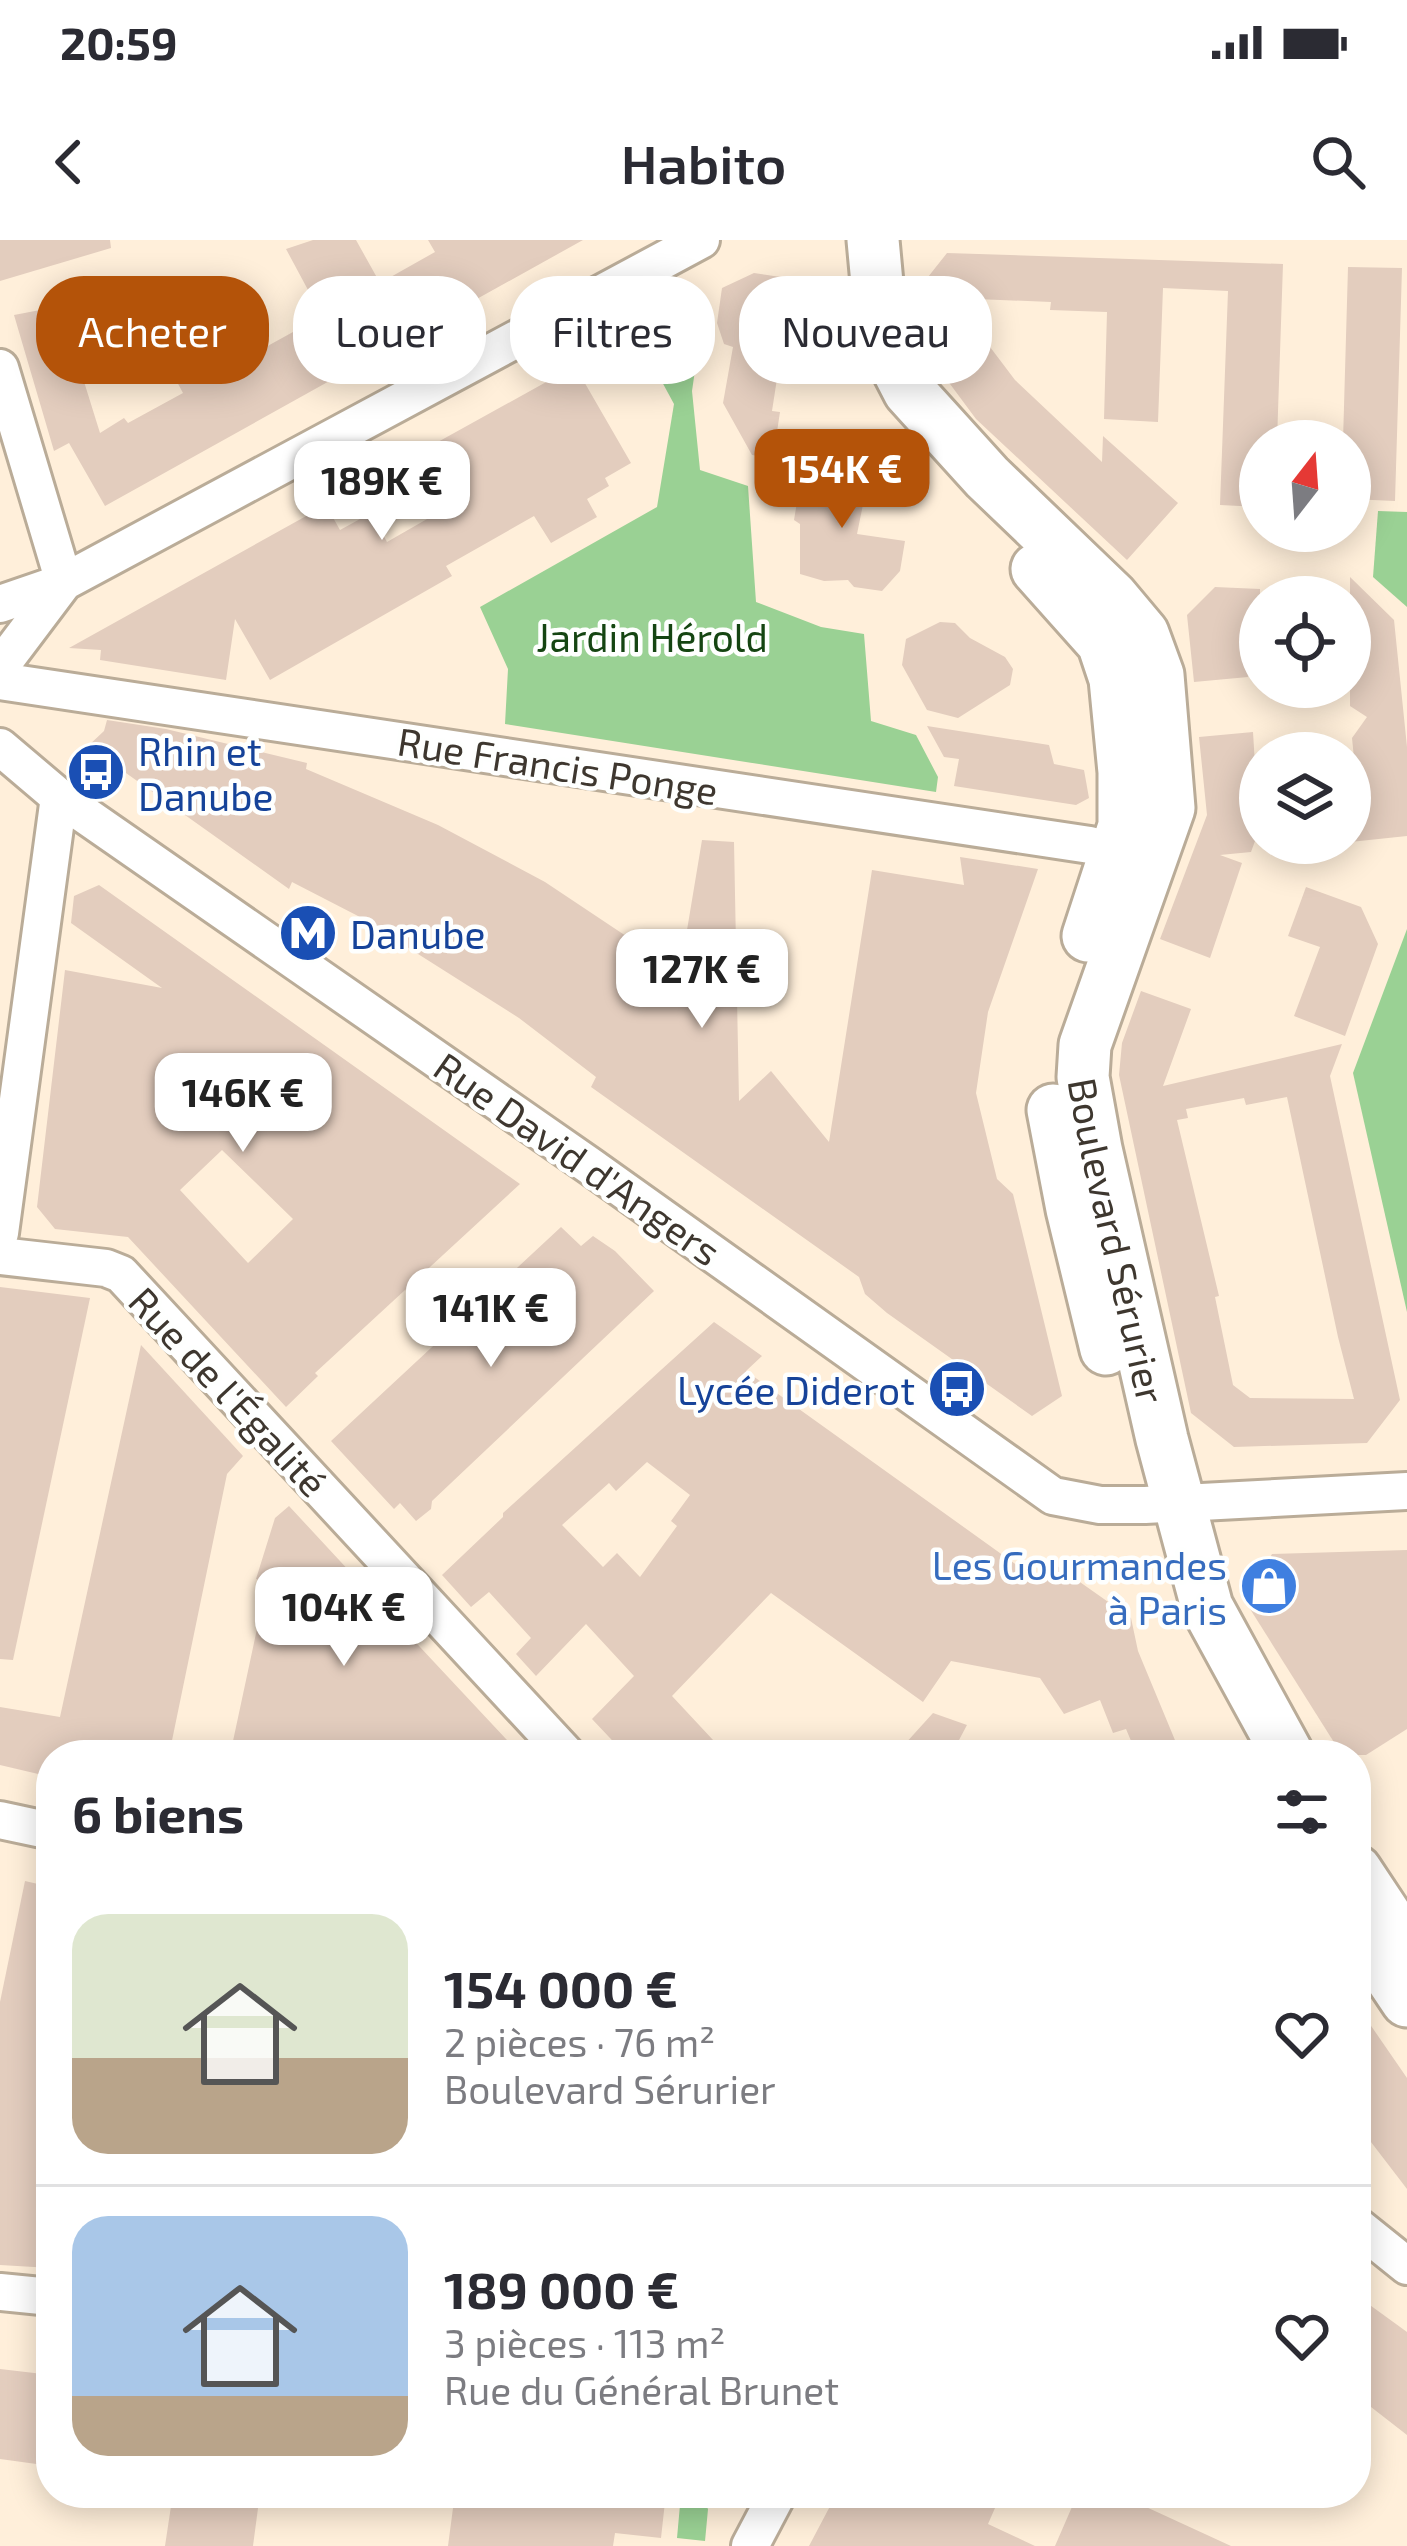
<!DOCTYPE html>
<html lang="fr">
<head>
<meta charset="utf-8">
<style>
  :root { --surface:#fff; --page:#f2f2f3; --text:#2b2b33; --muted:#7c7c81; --line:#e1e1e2; --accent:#b45309 }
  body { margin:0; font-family:"Exo 2",sans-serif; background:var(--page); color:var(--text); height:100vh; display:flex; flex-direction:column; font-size:45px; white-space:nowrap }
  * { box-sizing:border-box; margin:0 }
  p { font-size:39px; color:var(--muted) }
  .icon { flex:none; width:66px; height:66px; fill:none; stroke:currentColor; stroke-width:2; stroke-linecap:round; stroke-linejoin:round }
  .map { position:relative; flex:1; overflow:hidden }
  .side { position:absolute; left:36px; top:1500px; width:1335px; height:768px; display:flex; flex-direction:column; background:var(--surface); border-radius:48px; box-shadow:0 6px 30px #0003 }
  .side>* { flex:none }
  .top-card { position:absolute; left:36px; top:36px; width:1335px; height:108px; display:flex; gap:24px }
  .needle { width:78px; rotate:17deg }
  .tools { position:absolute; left:1239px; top:180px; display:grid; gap:24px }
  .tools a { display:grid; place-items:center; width:132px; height:132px; border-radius:50%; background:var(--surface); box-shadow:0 6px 30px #0003; font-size:60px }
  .price { position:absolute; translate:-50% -102px; padding:0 27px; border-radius:24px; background:#fff; color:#222; font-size:39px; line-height:78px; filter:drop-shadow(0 3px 6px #0008) }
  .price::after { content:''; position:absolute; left:50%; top:72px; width:36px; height:27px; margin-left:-18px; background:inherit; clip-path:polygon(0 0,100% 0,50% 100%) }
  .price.on { background:var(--accent); color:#fff }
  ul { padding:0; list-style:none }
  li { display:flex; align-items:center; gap:36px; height:300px; padding:0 36px }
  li+li { border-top:3px solid var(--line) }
  li span { display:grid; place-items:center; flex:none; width:336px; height:240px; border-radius:36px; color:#555 }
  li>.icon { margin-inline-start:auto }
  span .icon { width:144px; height:144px; fill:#fffc; stroke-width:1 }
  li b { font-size:51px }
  h2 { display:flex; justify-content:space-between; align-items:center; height:144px; padding:0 36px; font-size:51px }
  .tag { padding:0 42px; border-radius:48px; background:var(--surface); box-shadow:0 6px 30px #0003; font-size:42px; line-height:108px }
  .tag.on { background:var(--accent); color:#fff }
  .status { display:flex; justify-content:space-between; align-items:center; height:84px; padding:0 60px; background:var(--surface); direction:ltr }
  .status svg { height:33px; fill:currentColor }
  header { display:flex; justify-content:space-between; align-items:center; height:156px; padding:0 36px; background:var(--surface); font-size:54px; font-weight:600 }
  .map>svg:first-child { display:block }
  .green { fill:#9ad194 }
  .building { fill:#e3cdbe; fill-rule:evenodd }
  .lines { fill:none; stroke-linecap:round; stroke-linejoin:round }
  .street-casing { stroke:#baac98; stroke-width:42 }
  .secondary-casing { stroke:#baac98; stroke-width:57 }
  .street { stroke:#fff; stroke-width:36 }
  .secondary { stroke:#fff; stroke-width:51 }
  .labels { text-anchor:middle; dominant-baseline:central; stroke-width:9; stroke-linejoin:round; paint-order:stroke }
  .park-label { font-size:39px; fill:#154512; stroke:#fefffe }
  .transit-label { font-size:39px; fill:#164399; stroke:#fefffe; text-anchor:start }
  .street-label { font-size:39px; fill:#3e372f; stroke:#fefffe }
  .shop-label { font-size:39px; fill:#366cbe; stroke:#fefffe; text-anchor:end }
</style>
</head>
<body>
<div class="status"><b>20:59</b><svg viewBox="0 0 49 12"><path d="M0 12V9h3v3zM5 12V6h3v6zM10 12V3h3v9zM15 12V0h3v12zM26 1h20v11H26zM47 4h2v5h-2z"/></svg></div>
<header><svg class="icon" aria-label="back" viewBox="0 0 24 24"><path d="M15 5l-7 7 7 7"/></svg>Habito<svg class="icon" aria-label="search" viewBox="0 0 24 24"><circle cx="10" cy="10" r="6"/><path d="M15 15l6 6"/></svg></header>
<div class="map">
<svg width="1407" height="2306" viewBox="0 0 1407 2306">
  <rect width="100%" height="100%" fill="#ffefda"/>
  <!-- green -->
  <g class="green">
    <polygon points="684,66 700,96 692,151 700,230 748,246 756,362 821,387 864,394 871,481 916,495 938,537 936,552 505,484 508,429 480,367 657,267 674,164 635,92"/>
    <polygon points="1378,271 1407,272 1407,367 1373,337"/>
    <polygon points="1407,689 1407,1072 1353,833"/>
    <polygon points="681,2254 703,2261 708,2269 705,2301 677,2298"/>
  </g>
  <!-- building -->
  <g class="building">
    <polygon points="0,0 110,0 111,8 0,41"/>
    <polygon points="313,0 356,0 380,43 435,12 428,0 583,0 105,266 69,203 54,211 14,75 98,59 105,89 82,97 91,129 81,132 100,193 124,178 128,183 183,153 155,101 167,94 148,49 196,40 242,120 322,76 286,9"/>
    <polygon points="947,13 1283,24 1277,201 1260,201 1260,267 1220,265 1228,51 1163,48 1158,182 1104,179 1107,72 1050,70 1051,62 953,58 1015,140 1102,222 1103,196 1178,263 1127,320 976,179 933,121 913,56"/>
    <polygon points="1348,27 1402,28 1395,261 1350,259 1350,201 1343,201"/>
    <polygon points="754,33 801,40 796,76 787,74 772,171 780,172 773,218 752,215 723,163 733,107 724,104 717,83 722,48"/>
    <polygon points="575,126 631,223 605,238 609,246 587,259 597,277 551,303 534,276 446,326 452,336 270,440 235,379 226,440 100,420 101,410 69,408 326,265 340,290 371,273 387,302 448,267 418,213"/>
    <polygon points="821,222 870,230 857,294 905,301 900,331 882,351 854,347 848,340 824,341 800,334 800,284 794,280 801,238"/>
    <polygon points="1350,337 1394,380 1407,507 1407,596 1350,602 1350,559 1358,558 1352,498 1367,477 1350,466"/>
    <polygon points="1215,347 1260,349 1260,407 1245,406 1248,437 1194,442 1187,375"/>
    <polygon points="940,382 955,383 970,398 1005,417 1013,429 1010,445 958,478 927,470 902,425 906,399"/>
    <polygon points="107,480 166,489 307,523 306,529 438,585 545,642 680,732 702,600 734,602 739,861 771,831 829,902 872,630 964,645 960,617 1038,629 988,772 976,853 997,939 1013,954 1062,1156 1032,1176 887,1073 865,1054 859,1037 591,847 596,837 519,778 358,676 292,642 289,649 88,506 104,491"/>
    <polygon points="927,486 1049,505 1054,524 1084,530 1089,558 1076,565 954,546 959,519 944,517"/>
    <polygon points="1253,492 1259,590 1251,612 1220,615 1242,623 1210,718 1160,699 1207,575 1199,497"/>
    <path d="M 99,645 L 520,944 L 315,1133 L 318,1136 L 286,1167 L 128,997 L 55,989 L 37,967 L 65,730 L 162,748 L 71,683 L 74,656 ZM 222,910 L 293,979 L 248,1023 L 180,950 Z"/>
    <polygon points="1306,647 1361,667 1378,704 1345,796 1294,776 1320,707 1288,696"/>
    <path d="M 1141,751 L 1191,769 L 1163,846 L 1342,804 L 1330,836 L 1400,1160 L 1367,1203 L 1234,1207 L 1191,1173 L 1119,835 L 1122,803 ZM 1287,857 L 1338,1097 L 1354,1159 L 1250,1158 L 1233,1145 L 1215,1057 L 1219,1056 L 1177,880 L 1188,878 L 1186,869 L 1244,858 L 1246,865 Z"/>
    <polygon points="561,987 581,1006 593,996 615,1011 654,1051 432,1261 431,1269 416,1281 400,1263 394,1269 331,1201"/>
    <polygon points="0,1047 90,1058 13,1420 0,1419"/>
    <path d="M 714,1082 L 762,1116 L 746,1131 L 1039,1341 L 1050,1321 L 1131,1378 L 1138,1411 L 1177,1505 L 1159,1515 L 1137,1515 L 1126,1489 L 1113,1493 L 1100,1460 L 1064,1474 L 1040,1438 L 951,1421 L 923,1462 L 771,1353 L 672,1456 L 727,1515 L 626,1515 L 592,1479 L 634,1436 L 586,1384 L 536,1436 L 516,1414 L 531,1398 L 489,1352 L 471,1367 L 442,1335 L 503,1277 L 503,1273 ZM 647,1222 L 690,1255 L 671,1281 L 677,1286 L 640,1337 L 617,1313 L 603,1327 L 562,1285 L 609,1243 L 616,1251 Z"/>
    <polygon points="141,1105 243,1216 227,1234 169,1515 51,1515 51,1537 0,1525 0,1467 60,1477"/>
    <polygon points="289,1266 391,1376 521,1515 230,1515 267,1342 256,1339 275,1278"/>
    <polygon points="1407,1310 1407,1489 1366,1515 1342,1515 1245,1361 1272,1314"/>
    <polygon points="933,1473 967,1485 951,1515 895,1515"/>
    <polygon points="25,1641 51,1647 51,2028 0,2025 0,1762"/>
    <polygon points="1356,1764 1407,1838 1407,1949 1361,1889 1366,1886 1361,1880 1369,1875 1356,1856"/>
    <polygon points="1356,2055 1407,2092 1407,2195 1362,2160 1368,2152 1356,2143"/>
    <polygon points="0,2129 51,2135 51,2226 0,2219"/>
    <polygon points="173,2253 260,2253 253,2306 165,2306"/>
    <polygon points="455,2253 666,2253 661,2298 615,2293 613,2306 448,2306"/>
    <polygon points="837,2253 966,2253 995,2268 988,2284 1035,2306 809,2306"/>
    <polygon points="1078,2253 1151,2253 1144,2266 1231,2306 1055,2306"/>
  </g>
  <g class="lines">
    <!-- street casing -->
    <g class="street-casing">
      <g id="street">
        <polyline points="0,128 64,342 0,364"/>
        <polyline points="0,427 64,342 701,0"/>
        <polyline points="0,441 1090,605 1115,612"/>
        <polyline points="0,507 59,557 590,926 1053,1256 1100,1265 1145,1265 1407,1251"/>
        <polyline points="0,993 59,557"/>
        <polyline points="0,1016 106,1028 121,1034 567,1515"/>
        <polyline points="0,1580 51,1591"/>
        <polyline points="1356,1985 1407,2026"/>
        <polyline points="0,2052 51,2057"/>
        <polyline points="750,2306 778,2253"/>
      </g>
    </g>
    <!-- secondary casing -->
    <g class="secondary-casing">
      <g id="secondary">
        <path id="s1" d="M 873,0 L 878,54 L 894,122 L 909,151 L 987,237 L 1112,357 L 1143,394 L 1158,435 L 1169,568 L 1085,805 L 1083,837 L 1096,909 L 1162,1199 L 1207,1367 L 1288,1515"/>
        <polyline points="1037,329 1103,403 1115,439 1124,532 1124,586 1088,696"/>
        <polyline points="1053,870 1072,969 1106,1109"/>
        <polyline points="1356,1631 1407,1708"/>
        <polyline points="1356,1685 1407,1761"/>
      </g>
    </g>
    <!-- street -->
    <use href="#street" class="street"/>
    <!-- secondary -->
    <use href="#secondary" class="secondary"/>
  </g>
  <!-- icons -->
  <defs>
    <g id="bus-disc" transform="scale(3)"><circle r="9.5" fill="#1a4fb4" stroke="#fefffe"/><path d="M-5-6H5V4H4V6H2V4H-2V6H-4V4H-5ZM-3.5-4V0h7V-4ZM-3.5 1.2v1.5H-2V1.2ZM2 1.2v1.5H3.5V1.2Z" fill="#fff"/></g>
    <g id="metro-disc" transform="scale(3)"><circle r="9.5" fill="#1a4fb4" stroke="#fefffe"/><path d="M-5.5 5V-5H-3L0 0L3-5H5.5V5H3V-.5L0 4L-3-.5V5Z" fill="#fff"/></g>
    <g id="shop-disc" transform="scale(3)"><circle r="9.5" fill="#3f7fe0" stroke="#fefffe"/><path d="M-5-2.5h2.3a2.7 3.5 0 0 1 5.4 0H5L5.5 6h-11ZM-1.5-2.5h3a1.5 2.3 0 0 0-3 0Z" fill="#fff"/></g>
  </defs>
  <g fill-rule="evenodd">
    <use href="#bus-disc" x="96" y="532"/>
    <use href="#metro-disc" x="308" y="693"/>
    <use href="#bus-disc" x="957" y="1149"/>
    <use href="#shop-disc" x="1269" y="1346"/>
  </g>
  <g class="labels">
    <!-- park labels -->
    <g class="park-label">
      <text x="652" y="396">Jardin Hérold</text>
    </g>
    <!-- transit labels -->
    <g class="transit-label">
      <text x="138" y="510">Rhin et<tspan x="138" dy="45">Danube</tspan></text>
      <text x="350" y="693">Danube</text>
      <text x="915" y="1149" text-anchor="end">Lycée Diderot</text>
    </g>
    <!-- street labels -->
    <g class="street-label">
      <text transform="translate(558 525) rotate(9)">Rue Francis Ponge</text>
      <text transform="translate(578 918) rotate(35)">Rue David d'Angers</text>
      <text stroke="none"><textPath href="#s1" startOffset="1122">Boulevard Sérurier</textPath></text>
      <text transform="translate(229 1151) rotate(47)">Rue de l'Égalité</text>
    </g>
    <!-- shop labels -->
    <g class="shop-label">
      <text x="1227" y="1324">Les Gourmandes<tspan x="1227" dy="45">à Paris</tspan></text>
    </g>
  </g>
</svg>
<div class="tools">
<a><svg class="needle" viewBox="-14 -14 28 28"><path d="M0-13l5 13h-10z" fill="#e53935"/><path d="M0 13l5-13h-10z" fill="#7c7c81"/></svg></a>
<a><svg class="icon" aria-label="locate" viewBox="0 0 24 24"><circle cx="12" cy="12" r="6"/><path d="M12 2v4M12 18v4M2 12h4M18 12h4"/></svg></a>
<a><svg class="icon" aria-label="layers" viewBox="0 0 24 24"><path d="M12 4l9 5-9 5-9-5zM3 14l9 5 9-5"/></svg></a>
</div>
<b class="price on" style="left:842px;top:291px">154K €</b>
<b class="price" style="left:382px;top:303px">189K €</b>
<b class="price" style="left:702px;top:791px">127K €</b>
<b class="price" style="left:243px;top:915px">146K €</b>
<b class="price" style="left:491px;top:1130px">141K €</b>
<b class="price" style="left:344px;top:1429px">104K €</b>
<div class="top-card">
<a class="tag on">Acheter</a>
<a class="tag">Louer</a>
<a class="tag">Filtres</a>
<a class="tag">Nouveau</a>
</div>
<section class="side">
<h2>6 biens<svg class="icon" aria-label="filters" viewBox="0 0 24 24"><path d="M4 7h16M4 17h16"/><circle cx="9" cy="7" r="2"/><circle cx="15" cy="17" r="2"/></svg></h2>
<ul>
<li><span style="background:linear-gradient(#dfe7d0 60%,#b9a48a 0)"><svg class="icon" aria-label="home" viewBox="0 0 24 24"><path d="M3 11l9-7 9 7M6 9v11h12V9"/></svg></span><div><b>154 000 €</b><p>2 pièces · 76 m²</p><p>Boulevard Sérurier</p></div><svg class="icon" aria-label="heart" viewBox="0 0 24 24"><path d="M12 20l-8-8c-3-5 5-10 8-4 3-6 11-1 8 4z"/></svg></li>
<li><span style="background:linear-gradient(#a9c7e8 75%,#b9a48a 0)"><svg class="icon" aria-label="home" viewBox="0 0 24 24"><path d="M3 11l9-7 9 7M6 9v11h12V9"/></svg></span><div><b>189 000 €</b><p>3 pièces · 113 m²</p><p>Rue du Général Brunet</p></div><svg class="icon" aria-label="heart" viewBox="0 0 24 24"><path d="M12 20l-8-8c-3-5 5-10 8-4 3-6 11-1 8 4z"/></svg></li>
</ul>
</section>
</div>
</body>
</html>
